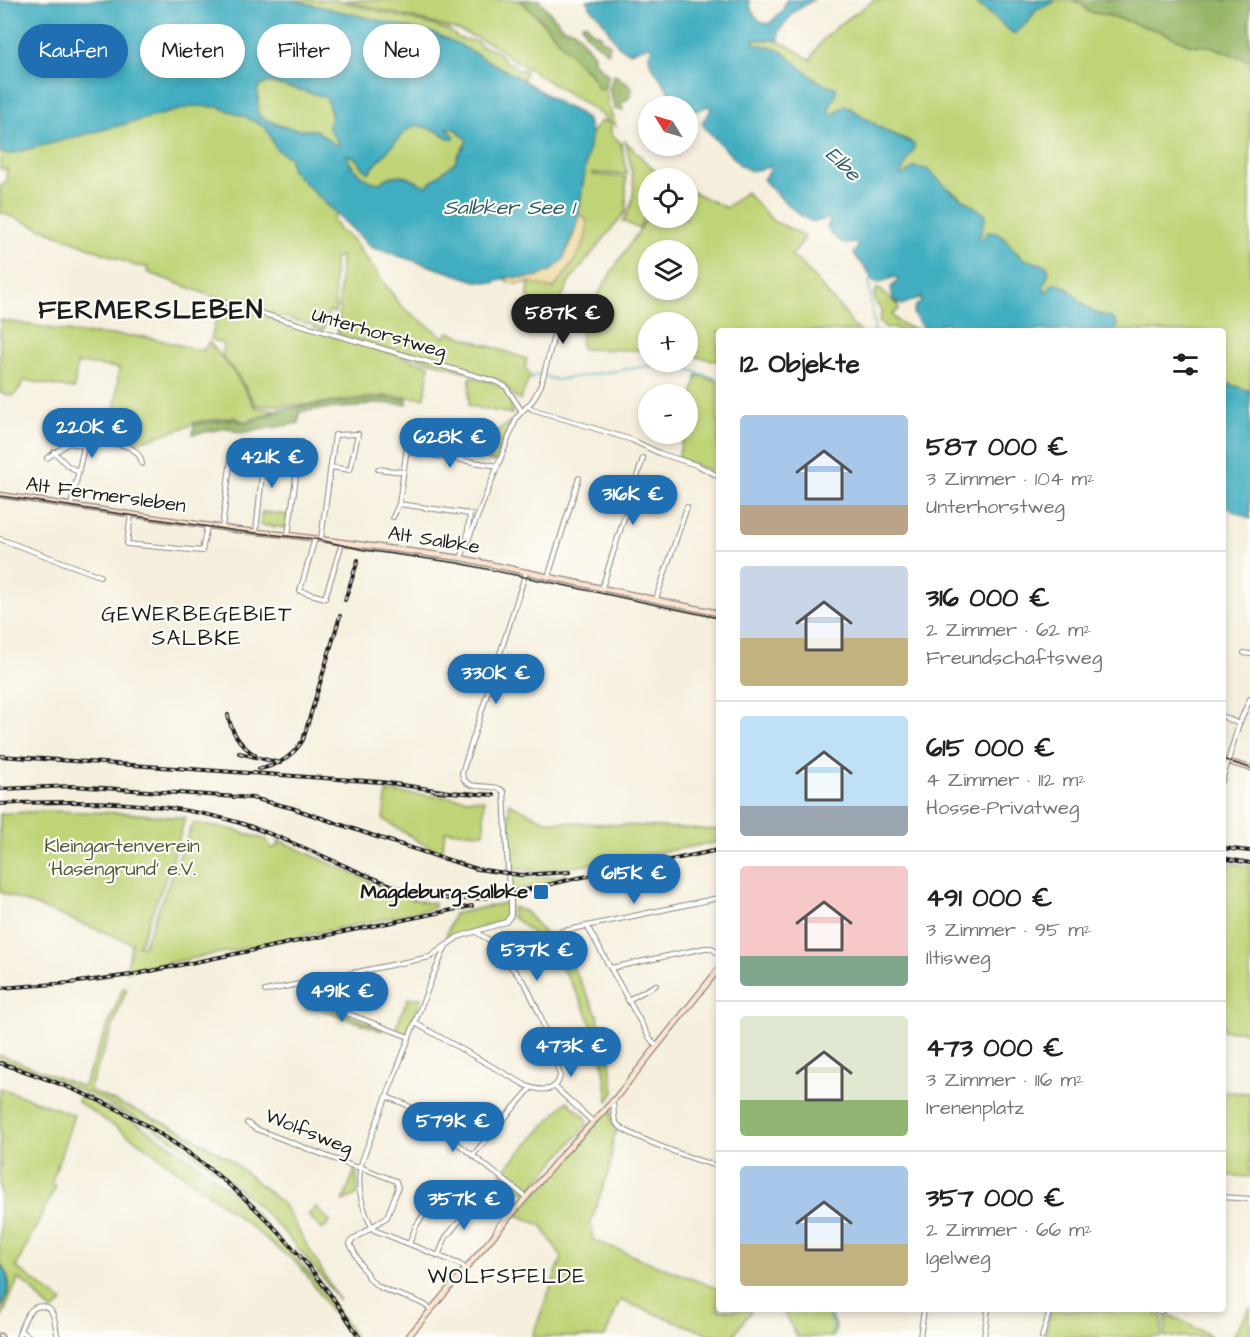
<!DOCTYPE html>
<html lang="de">
<head>
<meta charset="utf-8">
<style>
  :root { --surface:#fff; --page:#f6f6f6; --text:#222; --muted:#767676; --line:#e0e0e0; --accent:#1f6fb2 }
  body { margin:0; font-family:"Architects Daughter",sans-serif; background:var(--page); color:var(--text); height:100vh; display:flex; flex-direction:column; font-size:22px; white-space:nowrap }
  * { box-sizing:border-box; margin:0 }
  p { font-size:20px; color:var(--muted) }
  .icon { flex:none; width:33px; height:33px; fill:none; stroke:currentColor; stroke-width:2; stroke-linecap:round; stroke-linejoin:round }
  .map { position:relative; flex:1; overflow:hidden }
  .drawer { position:absolute; left:716px; top:328px; width:510px; height:984px; display:flex; flex-direction:column; background:var(--surface); border-radius:6px; box-shadow:0 3px 9px #0003 }
  .drawer>* { flex:none }
  .banner { position:absolute; left:18px; top:24px; width:570px; height:54px; display:flex; gap:12px }
  .needle { width:39px; rotate:307deg }
  .fabs { position:absolute; left:638px; top:96px; display:grid; gap:12px }
  .fabs a { display:grid; place-items:center; width:60px; height:60px; border-radius:50%; background:var(--surface); box-shadow:0 3px 9px #0003; font-size:30px }
  .price { position:absolute; translate:-50% -51px; padding:0 14px; border-radius:21px; background:var(--accent); color:#fff; font-size:20px; line-height:39px; filter:drop-shadow(0 2px 3px #0008) }
  .price::after { content:''; position:absolute; left:50%; top:36px; width:18px; height:14px; margin-left:-9px; background:inherit; clip-path:polygon(0 0,100% 0,50% 100%) }
  .price.active { background:#222; color:#fff }
  ul { padding:0; list-style:none }
  li { display:flex; align-items:center; gap:18px; height:150px; padding:0 24px }
  li+li { border-top:2px solid var(--line) }
  li span { display:grid; place-items:center; flex:none; width:168px; height:120px; border-radius:6px; color:#555 }
  li>.icon { margin-inline-start:auto }
  span .icon { width:72px; height:72px; fill:#fffc; stroke-width:1 }
  li b { font-size:26px }
  h2 { display:flex; justify-content:space-between; align-items:center; height:72px; padding:0 24px; font-size:26px }
  .chip { padding:0 21px; border-radius:27px; background:var(--surface); box-shadow:0 3px 9px #0003; font-size:21px; line-height:54px }
  .chip.active { background:var(--accent); color:#fff }
  .map>svg:first-child { display:block }
  .green { fill:#bfd477; stroke:#6e784a; stroke-width:1.5; fill-rule:evenodd }
  .forest { fill:#97b668; stroke:#5a6942; stroke-width:1.5 }
  .sand { fill:#eeda9e; stroke:#857b5d; stroke-width:1.5 }
  .water { fill:#41adc0; stroke:#2e646e; stroke-width:1.5; fill-rule:evenodd }
  .lines { fill:none; stroke-linecap:round; stroke-linejoin:round }
  .stream { stroke:#41adc0; stroke-width:1.5 }
  .street-casing { stroke:#89867c; stroke-width:6 }
  .secondary-casing { stroke:#89867c; stroke-width:7 }
  .street { stroke:#fff; stroke-width:4 }
  .secondary { stroke:#fde4d1; stroke-width:4.5 }
  .tram { stroke:#1c1c1c; stroke-width:1.5 }
  .rail-casing { stroke:#1c1c1c; stroke-width:4 }
  .rail { stroke:#fdfcf7; stroke-width:1.5; stroke-dasharray:4.5; stroke-linecap:butt }
  .street-bridge-casing { stroke:#89867c; stroke-width:6; stroke-linecap:butt }
  .street-bridge { stroke:#fff; stroke-width:4 }
  .poi-dot { fill:#1f6fb2; stroke:#fdfcf7; stroke-width:2 }
  .labels { text-anchor:middle; dominant-baseline:central; stroke-width:4.5; stroke-linejoin:round; paint-order:stroke }
  .street-label { font-size:20px; fill:#1c1c1c; stroke:#fdfcf7 }
  .park-label { font-size:20px; fill:#555c3c; stroke:#fdfcf7 }
  .poi-label { font-size:20px; font-weight:bold; fill:#1c1c1c; stroke:#fdfcf7; text-anchor:end }
  .water-label { font-size:21px; font-style:italic; fill:#2d5d66; stroke:#fdfcf7 }
  .neighbourhood-label { font-size:21px; letter-spacing:1.5px; fill:#1c1c1c; stroke:#fdfcf7 }
  .district-label { font-size:26px; font-weight:bold; letter-spacing:1.5px; fill:#1c1c1c; stroke:#fdfcf7 }
</style>
</head>
<body>
<div class="map">
<svg width="1250" height="1337" viewBox="0 0 1250 1337">
  <rect width="100%" height="100%" fill="#fdfcf7"/>
  <filter id="ink" filterUnits="userSpaceOnUse"><feTurbulence type="fractalNoise" baseFrequency=".0167" numOctaves="2"/><feDisplacementMap in="SourceGraphic" scale="12" xChannelSelector="R" yChannelSelector="G"/><feConvolveMatrix kernelMatrix="1 2 1 2 8 2 1 2 1" color-interpolation-filters="sRGB"/></filter>
  <filter id="wash" filterUnits="userSpaceOnUse"><feTurbulence type="fractalNoise" baseFrequency=".008" numOctaves="4" result="noise"/><feDisplacementMap in="SourceGraphic" scale="24" xChannelSelector="R" yChannelSelector="G"/><feGaussianBlur stdDeviation="1.35" result="paint"/><feColorMatrix in="noise" values="0 0 0 0 0 0 0 0 0 0 0 0 0 0 0 0 0 1.4 0 .05"/><feComposite in="paint" operator="in"/></filter>
  <g filter="url(#wash)">
    <rect width="100%" height="100%" fill="#f6efdd"/>
    <!-- green -->
    <g class="green">
      <polygon points="292,0 335,0 436,26 450,31 458,38 478,42 482,47 492,49 500,54 505,62 512,64 519,70 524,69 526,73 523,80 436,34"/>
      <path d="M 344,0 L 520,0 C 540,19 558,39 576,60 C 587,73 592,73 599,90 L 605,87 L 608,105 L 616,126 L 592,108 L 509,57 L 494,45 L 458,30 Z"/>
      <path d="M 874,0 L 973,0 L 1014,34 L 1029,21 L 1038,8 L 1044,7 L 1054,0 L 1072,0 L 1080,3 L 1089,12 L 1110,16 L 1162,32 L 1191,45 L 1210,46 L 1250,61 L 1250,391 L 1223,382 L 1222,332 L 1115,331 L 1117,324 C 1111,315 1105,317 1096,313 C 1085,309 1074,294 1066,287 L 1044,291 L 1043,287 L 1049,272 L 1043,264 C 1037,263 1031,264 1025,260 C 1011,251 1006,231 988,232 L 982,239 L 979,239 L 985,214 L 945,186 L 908,171 L 904,175 L 900,174 L 910,141 L 884,130 L 845,105 L 834,114 L 829,113 C 827,105 838,97 836,87 L 827,86 L 816,80 L 782,52 L 757,46 L 752,42 C 769,30 796,51 811,60 C 820,33 853,16 874,0 Z"/>
      <path d="M 269,82 L 326,97 L 339,144 L 335,145 L 316,130 C 295,131 276,126 258,115 L 258,87 Z"/>
      <path d="M 194,106 L 219,106 L 248,118 L 266,128 L 276,149 L 290,158 L 291,170 L 337,214 L 333,219 L 339,230 L 351,238 L 401,306 L 445,338 L 448,332 L 527,359 L 525,367 L 530,376 L 520,400 C 511,395 508,386 499,381 L 338,335 L 341,256 L 334,258 L 335,313 L 329,311 L 323,330 L 314,328 L 314,325 L 224,302 L 217,296 L 214,297 L 147,272 L 148,267 L 136,266 L 0,212 L 0,187 L 7,181 L 6,171 L 8,169 L 0,169 L 0,152 L 10,154 Z"/>
      <polygon points="601,121 606,121 611,126 611,134 621,143 627,174 592,173 592,175 626,177 626,211 569,282 561,299 558,311 527,306 529,282 587,220 578,213 591,133"/>
      <path d="M 417,124 L 437,131 L 450,139 L 446,128 L 456,129 L 467,140 C 465,148 457,152 456,161 L 426,187 C 407,176 398,169 379,183 C 364,181 351,169 346,155 L 354,157 L 368,173 L 405,131 Z"/>
      <path d="M 625,141 L 658,174 L 666,178 L 648,178 L 648,218 L 687,218 L 687,189 L 726,208 L 746,192 L 773,221 L 795,231 L 805,238 L 791,256 L 802,264 L 847,316 L 852,325 L 861,331 L 718,332 L 718,361 L 687,355 L 687,322 L 648,322 L 648,350 L 582,349 C 570,323 633,242 648,217 L 645,216 L 639,229 L 623,221 C 642,192 631,172 625,141 ZM 687,250 L 687,290 L 648,290 L 648,250 Z"/>
      <path d="M 878,288 L 898,305 L 899,309 L 892,315 C 899,325 911,328 922,331 L 899,331 L 896,328 L 887,328 L 879,322 L 882,310 C 875,303 871,297 878,288 Z"/>
      <polygon points="220,303 429,365 425,398 382,396 304,405 256,405 238,376 222,356 224,344 211,339"/>
      <polygon points="0,320 78,333 147,337 203,351 209,342 236,375 255,407 277,410 245,422 234,417 195,422 189,426 133,444 120,442 118,432 110,427 115,409 119,368 77,363 74,389 25,380 14,396 0,393"/>
      <polygon points="697,375 718,381 718,474 678,458 684,434 687,434 687,419"/>
      <path d="M 470,377 C 498,384 511,382 512,414 L 469,406 Z"/>
      <polygon points="512,420 496,462 488,461 493,434"/>
      <polygon points="262,512 289,515 286,528 260,525"/>
      <polygon points="387,792 484,800 484,833 445,831 442,853 423,844 383,819"/>
      <polygon points="509,803 545,821 718,830 718,842 572,867 539,871 511,869"/>
      <polygon points="43,811 125,813 185,818 171,865 139,945 137,945 143,947 193,823 231,829 267,840 272,849 280,844 276,839 410,899 434,904 435,908 247,948 126,971 132,943 0,892 0,814"/>
      <polygon points="1228,863 1250,866 1250,1032 1223,1030 1222,889"/>
      <polygon points="567,875 567,878 511,892 511,876 543,877"/>
      <polygon points="509,902 508,916 505,920 457,936 455,935 450,938 446,936 454,914"/>
      <path d="M 513,907 L 526,912 L 569,960 L 597,1014 L 610,1062 L 614,1092 L 608,1101 C 606,1089 606,1076 603,1064 C 593,1012 557,947 512,917 Z"/>
      <path d="M 123,988 L 127,988 L 89,1090 L 184,1132 L 228,1158 L 283,1204 L 339,1300 C 318,1272 297,1245 272,1220 C 196,1143 102,1093 0,1060 L 0,1055 L 83,1087 Z"/>
      <polygon points="305,997 383,1029 382,1031 318,1008 306,1009"/>
      <polygon points="408,998 422,998 408,1035 395,1030"/>
      <path d="M 0,1088 L 74,1115 L 51,1184 L 56,1186 L 54,1190 L 16,1267 L 63,1302 L 53,1311 C 39,1302 34,1286 18,1279 L 2,1318 C 0,1300 21,1291 0,1263 Z"/>
      <polygon points="1222,1092 1250,1093 1250,1177 1223,1175"/>
      <polygon points="80,1096 121,1113 187,1156 245,1202 315,1279 355,1337 349,1337 306,1274 295,1262 218,1201 146,1147 78,1102"/>
      <polygon points="567,1101 586,1118 587,1125 526,1194 501,1173"/>
      <polygon points="610,1109 612,1110 612,1123 617,1130 613,1140 610,1167 591,1222 593,1240 718,1289 718,1310 752,1310 732,1337 716,1337 620,1300 605,1337 532,1337 562,1257 541,1225 517,1215"/>
      <polygon points="355,1170 357,1175 358,1194 343,1201"/>
      <polygon points="316,1207 330,1222 322,1230 308,1215"/>
      <polygon points="1250,1308 1250,1337 1232,1337"/>
      <polygon points="782,1310 828,1310 836,1328 833,1337 796,1337 797,1336"/>
      <polygon points="1051,1310 1151,1310 1162,1317 1162,1337 1044,1337"/>
      <polygon points="1166,1313 1209,1335 1212,1337 1165,1337"/>
    </g>
    <!-- forest -->
    <g class="forest">
      <polygon points="520,0 539,0 564,28 572,29 577,33 594,55 594,61 609,76 605,87 599,90 591,74 579,64 540,19"/>
      <polygon points="1072,0 1250,0 1250,61 1210,46 1191,45 1162,32 1111,16 1089,12 1080,3"/>
      <path d="M 582,24 L 587,24 L 591,31 L 601,36 L 601,41 L 606,41 L 610,45 L 608,53 C 598,42 585,40 582,24 Z"/>
      <path d="M 614,75 L 621,79 L 632,87 C 632,96 629,100 621,103 L 623,110 L 615,109 L 609,89 Z"/>
      <polygon points="384,398 407,399 407,404 372,403 357,407 319,409 299,412 299,423 240,433 227,428 193,434 194,424 234,419 245,424 279,411 279,409"/>
    </g>
    <!-- sand -->
    <path class="sand" d="M 578,213 L 587,220 C 590,245 569,270 553,289 L 529,282 L 521,284 L 509,283 L 506,280 L 509,277 C 554,282 573,255 578,213 Z"/>
    <!-- water -->
    <g class="water">
      <path d="M 0,0 L 292,0 L 436,34 L 458,44 L 523,80 L 562,105 L 579,113 L 588,121 L 591,133 L 577,224 L 563,260 L 552,270 L 539,276 L 526,278 L 509,277 L 493,283 L 476,281 L 371,247 L 291,170 L 290,158 L 276,149 L 266,128 L 248,118 L 219,107 L 194,106 L 10,154 L 0,152 ZM 269,82 L 326,97 L 332,116 L 328,127 L 339,144 L 335,145 L 316,130 C 295,131 276,126 258,115 L 258,87 ZM 417,125 L 437,131 L 450,139 L 454,139 L 455,137 L 447,128 L 456,129 L 467,140 C 465,149 457,152 456,161 L 426,186 C 407,177 399,169 379,183 C 365,181 350,169 347,155 L 354,157 L 368,173 L 405,131 Z"/>
      <path d="M 586,0 L 749,0 C 750,11 757,22 769,24 L 783,10 L 786,0 L 813,0 L 794,12 L 779,31 L 779,40 L 754,40 L 753,44 L 772,47 L 782,52 L 816,80 L 827,86 L 836,87 C 839,97 827,104 829,113 L 834,114 L 845,105 L 884,130 L 914,144 L 914,149 L 900,175 L 904,175 L 914,167 L 927,169 L 951,191 L 986,215 L 979,239 L 982,239 L 988,232 C 1004,231 1010,248 1021,257 C 1029,263 1044,262 1048,268 C 1051,273 1043,284 1044,291 L 1048,291 L 1051,285 L 1057,283 C 1074,289 1082,308 1096,313 C 1106,317 1111,314 1117,324 L 1115,331 L 943,331 L 948,325 L 946,322 L 931,331 L 924,331 L 913,313 L 915,307 L 921,302 L 921,297 L 902,305 L 893,300 L 891,287 L 898,281 L 897,278 L 895,277 L 879,283 L 871,280 C 869,267 859,264 854,253 L 858,247 L 857,243 L 844,244 L 832,235 L 827,227 L 830,220 L 827,218 C 821,221 816,223 809,220 C 797,215 771,189 763,179 L 770,171 L 770,167 L 751,171 L 741,166 L 704,127 L 702,122 L 711,110 L 709,106 L 687,114 L 687,106 L 672,106 L 668,90 L 650,63 L 649,55 L 652,47 L 650,46 L 630,52 C 614,49 611,31 601,19 C 595,12 590,9 586,0 Z"/>
      <polygon points="973,0 1054,0 1054,2 1044,7 1037,8 1029,21 1014,34"/>
      <polygon points="1222,382 1250,391 1250,519 1223,506"/>
      <path d="M 0,1263 C 12,1279 10,1292 0,1309 Z"/>
    </g>
    <g class="lines">
      <!-- stream -->
      <g class="stream">
        <polyline points="871,279 869,285 875,332"/>
        <polyline points="530,379 538,374 556,380 662,364 677,366 718,379"/>
        <polyline points="825,1310 834,1326 830,1337"/>
      </g>
    </g>
  </g>
  <g filter="url(#ink)">
    <g class="lines">
      <!-- street casing -->
      <g class="street-casing">
        <g id="street">
          <polyline points="216,300 497,382 506,387 521,410"/>
          <polyline points="528,406 532,409 632,440 659,453 699,466 718,476"/>
          <polyline points="406,451 498,466"/>
          <polyline points="54,452 67,465 77,471"/>
          <polyline points="442,456 445,435"/>
          <polyline points="47,458 69,443 85,446"/>
          <polyline points="378,469 403,472"/>
          <polyline points="399,504 470,514"/>
          <path d="M 71,505 L 85,442 C 104,443 139,440 142,464"/>
          <polyline points="131,514 127,544 202,551 207,526"/>
          <polyline points="393,517 399,504 409,433"/>
          <polyline points="222,528 232,451 301,441 288,535"/>
          <polyline points="256,532 265,446"/>
          <polyline points="315,538 300,591 325,598 342,543"/>
          <polyline points="0,539 100,576"/>
          <polyline points="321,539 335,435 358,434 350,470 331,467"/>
          <polyline points="466,545 470,514"/>
          <polyline points="461,558 517,417 533,400 541,385 560,312"/>
          <polyline points="548,577 579,478"/>
          <polyline points="602,588 643,458"/>
          <polyline points="656,599 687,507"/>
          <polyline points="1244,653 1250,654"/>
          <polyline points="1222,716 1239,724"/>
          <polyline points="1222,781 1239,724 1250,699"/>
          <path d="M 509,891 L 504,792 C 493,780 465,795 462,773 L 526,572"/>
          <polyline points="587,926 649,1037 656,1046"/>
          <polyline points="554,933 718,898"/>
          <path d="M 446,946 L 432,978 L 363,1158 C 355,1182 361,1209 374,1230 L 459,1264 L 466,1269"/>
          <polyline points="611,968 705,948 711,948 718,953"/>
          <polyline points="304,984 306,996 310,999 409,1037"/>
          <polyline points="265,991 430,957 458,937 506,922 511,915 511,902"/>
          <polyline points="628,1000 656,985"/>
          <path d="M 415,1023 L 527,1086 C 540,1091 558,1093 560,1075 L 540,1015 L 526,985 L 489,940 L 476,932"/>
          <polyline points="554,1086 593,1122"/>
          <polyline points="387,1097 405,1104 416,1111 526,1197"/>
          <path d="M 612,1101 C 615,1108 612,1118 617,1124 C 627,1136 701,1162 718,1166"/>
          <path d="M 247,1123 L 256,1129 L 355,1167 L 360,1167 L 396,1181 L 398,1188 L 387,1217 L 351,1241 L 350,1244 C 357,1256 364,1275 375,1284 C 391,1296 415,1296 431,1309"/>
          <polyline points="473,1155 531,1088"/>
          <polyline points="1222,1197 1250,1199"/>
          <polyline points="496,1231 500,1224 510,1214"/>
          <polyline points="409,1244 416,1226 443,1186"/>
          <polyline points="438,1256 446,1237 477,1200"/>
          <polyline points="1156,1310 1160,1311 1163,1310"/>
          <polyline points="20,1331 30,1337"/>
          <path d="M 18,1337 C 22,1326 28,1302 45,1307 C 48,1308 51,1310 52,1313 C 56,1320 55,1329 58,1337"/>
          <polyline points="920,1337 924,1310"/>
          <polyline points="984,1337 988,1310"/>
          <polyline points="1042,1337 1050,1310"/>
        </g>
      </g>
      <!-- secondary casing -->
      <g class="secondary-casing">
        <g id="secondary">
          <polyline points="0,495 237,530 288,535 461,558 718,613"/>
          <polyline points="1222,760 1250,768"/>
          <polyline points="0,1336 1,1337"/>
          <polyline points="408,1337 561,1156 614,1100 718,970"/>
        </g>
      </g>
      <!-- street -->
      <use href="#street" class="street"/>
      <!-- secondary -->
      <use href="#secondary" class="secondary"/>
      <!-- tram -->
      <g class="tram">
        <polyline points="0,496 237,531 315,539 364,550 458,563 718,618"/>
        <polyline points="1222,759 1250,768"/>
      </g>
      <!-- rail casing -->
      <g class="rail-casing">
        <g id="rail">
          <polyline points="345,600 358,560"/>
          <path d="M 228,715 C 231,732 240,745 255,755"/>
          <polyline points="239,753 280,763"/>
          <polyline points="0,756 381,782 443,791"/>
          <path d="M 259,769 C 278,766 293,756 303,740 L 340,616"/>
          <polyline points="0,789 73,786 252,798 292,808 380,838 477,869 521,875 570,872"/>
          <polyline points="435,791 494,795"/>
          <path d="M 0,804 C 79,800 164,800 240,823 C 297,841 349,871 405,890 C 470,911 515,891 578,878 C 625,869 672,860 718,850"/>
          <polyline points="1222,848 1250,851"/>
          <polyline points="1222,858 1250,863"/>
          <polyline points="0,988 70,983 131,975 472,906"/>
          <path d="M 0,1063 C 41,1076 81,1091 119,1110 C 218,1162 300,1242 359,1337"/>
        </g>
      </g>
      <!-- rail -->
      <use href="#rail" class="rail"/>
      <!-- street-bridge casing -->
      <g class="street-bridge-casing">
        <polyline id="street-bridge" points="509,891 511,902"/>
      </g>
      <!-- street-bridge -->
      <use href="#street-bridge" class="street-bridge"/>
    </g>
  </g>
  <!-- markers -->
  <rect class="poi-dot" x="533" y="884" width="16" height="16" rx="3"/>
  <g class="labels">
    <!-- street labels -->
    <g class="street-label">
      <text transform="translate(379 333) rotate(16)">Unterhorstweg</text>
      <text transform="translate(106 495) rotate(8)">Alt Fermersleben</text>
      <text transform="translate(434 540) rotate(9)">Alt Salbke</text>
      <text transform="translate(309 1132) rotate(22)">Wolfsweg</text>
    </g>
    <!-- park labels -->
    <g class="park-label">
      <text x="122" y="846">Kleingartenverein<tspan x="122" dy="23">'Hasengrund' e.V.</tspan></text>
    </g>
    <!-- poi labels -->
    <g class="poi-label">
      <text x="528" y="892">Magdeburg-Salbke</text>
    </g>
    <!-- water labels -->
    <g class="water-label">
      <text transform="translate(843 164) rotate(44)">Elbe</text>
      <text x="509" y="207">Salbker See 1</text>
    </g>
    <!-- neighbourhood labels -->
    <g class="neighbourhood-label">
      <text x="197" y="614">GEWERBEGEBIET<tspan x="197" dy="24">SALBKE</tspan></text>
      <text x="507" y="1276">WOLFSFELDE</text>
    </g>
    <!-- district labels -->
    <g class="district-label">
      <text x="151" y="310">FERMERSLEBEN</text>
    </g>
  </g>
</svg>
<div class="fabs">
<a><svg class="needle" viewBox="-14 -14 28 28"><path d="M0-13l5 13h-10z" fill="#e53935"/><path d="M0 13l5-13h-10z" fill="#767676"/></svg></a>
<a><svg class="icon" aria-label="locate" viewBox="0 0 24 24"><circle cx="12" cy="12" r="6"/><path d="M12 2v4M12 18v4M2 12h4M18 12h4"/></svg></a>
<a><svg class="icon" aria-label="layers" viewBox="0 0 24 24"><path d="M12 4l9 5-9 5-9-5zM3 14l9 5 9-5"/></svg></a>
<a>+</a>
<a>−</a>
</div>
<b class="price active" style="left:563px;top:345px">587K €</b>
<b class="price" style="left:92px;top:459px">220K €</b>
<b class="price" style="left:450px;top:469px">628K €</b>
<b class="price" style="left:272px;top:489px">421K €</b>
<b class="price" style="left:633px;top:526px">316K €</b>
<b class="price" style="left:496px;top:705px">330K €</b>
<b class="price" style="left:634px;top:905px">615K €</b>
<b class="price" style="left:537px;top:982px">537K €</b>
<b class="price" style="left:342px;top:1023px">491K €</b>
<b class="price" style="left:571px;top:1078px">473K €</b>
<b class="price" style="left:453px;top:1153px">579K €</b>
<b class="price" style="left:464px;top:1231px">357K €</b>
<div class="banner">
<a class="chip active">Kaufen</a>
<a class="chip">Mieten</a>
<a class="chip">Filter</a>
<a class="chip">Neu</a>
</div>
<section class="drawer">
<h2>12 Objekte<svg class="icon" aria-label="filters" viewBox="0 0 24 24"><path d="M4 7h16M4 17h16"/><circle cx="9" cy="7" r="2"/><circle cx="15" cy="17" r="2"/></svg></h2>
<ul>
<li><span style="background:linear-gradient(#a9c7e8 75%,#b9a48a 0)"><svg class="icon" aria-label="home" viewBox="0 0 24 24"><path d="M3 11l9-7 9 7M6 9v11h12V9"/></svg></span><div><b>587 000 €</b><p>3 Zimmer · 104 m²</p><p>Unterhorstweg</p></div></li>
<li><span style="background:linear-gradient(#c9d6e8 60%,#c2b280 0)"><svg class="icon" aria-label="home" viewBox="0 0 24 24"><path d="M3 11l9-7 9 7M6 9v11h12V9"/></svg></span><div><b>316 000 €</b><p>2 Zimmer · 62 m²</p><p>Freundschaftsweg</p></div></li>
<li><span style="background:linear-gradient(#bfe0f5 75%,#9aa5b1 0)"><svg class="icon" aria-label="home" viewBox="0 0 24 24"><path d="M3 11l9-7 9 7M6 9v11h12V9"/></svg></span><div><b>615 000 €</b><p>4 Zimmer · 112 m²</p><p>Hosse-Privatweg</p></div></li>
<li><span style="background:linear-gradient(#f6c9c9 75%,#7fa58c 0)"><svg class="icon" aria-label="home" viewBox="0 0 24 24"><path d="M3 11l9-7 9 7M6 9v11h12V9"/></svg></span><div><b>491 000 €</b><p>3 Zimmer · 95 m²</p><p>Iltisweg</p></div></li>
<li><span style="background:linear-gradient(#dfe7d0 70%,#8fb573 0)"><svg class="icon" aria-label="home" viewBox="0 0 24 24"><path d="M3 11l9-7 9 7M6 9v11h12V9"/></svg></span><div><b>473 000 €</b><p>3 Zimmer · 116 m²</p><p>Irenenplatz</p></div></li>
<li><span style="background:linear-gradient(#a9c7e8 65%,#c2b280 0)"><svg class="icon" aria-label="home" viewBox="0 0 24 24"><path d="M3 11l9-7 9 7M6 9v11h12V9"/></svg></span><div><b>357 000 €</b><p>2 Zimmer · 66 m²</p><p>Igelweg</p></div></li>
</ul>
</section>
</div>
</body>
</html>
